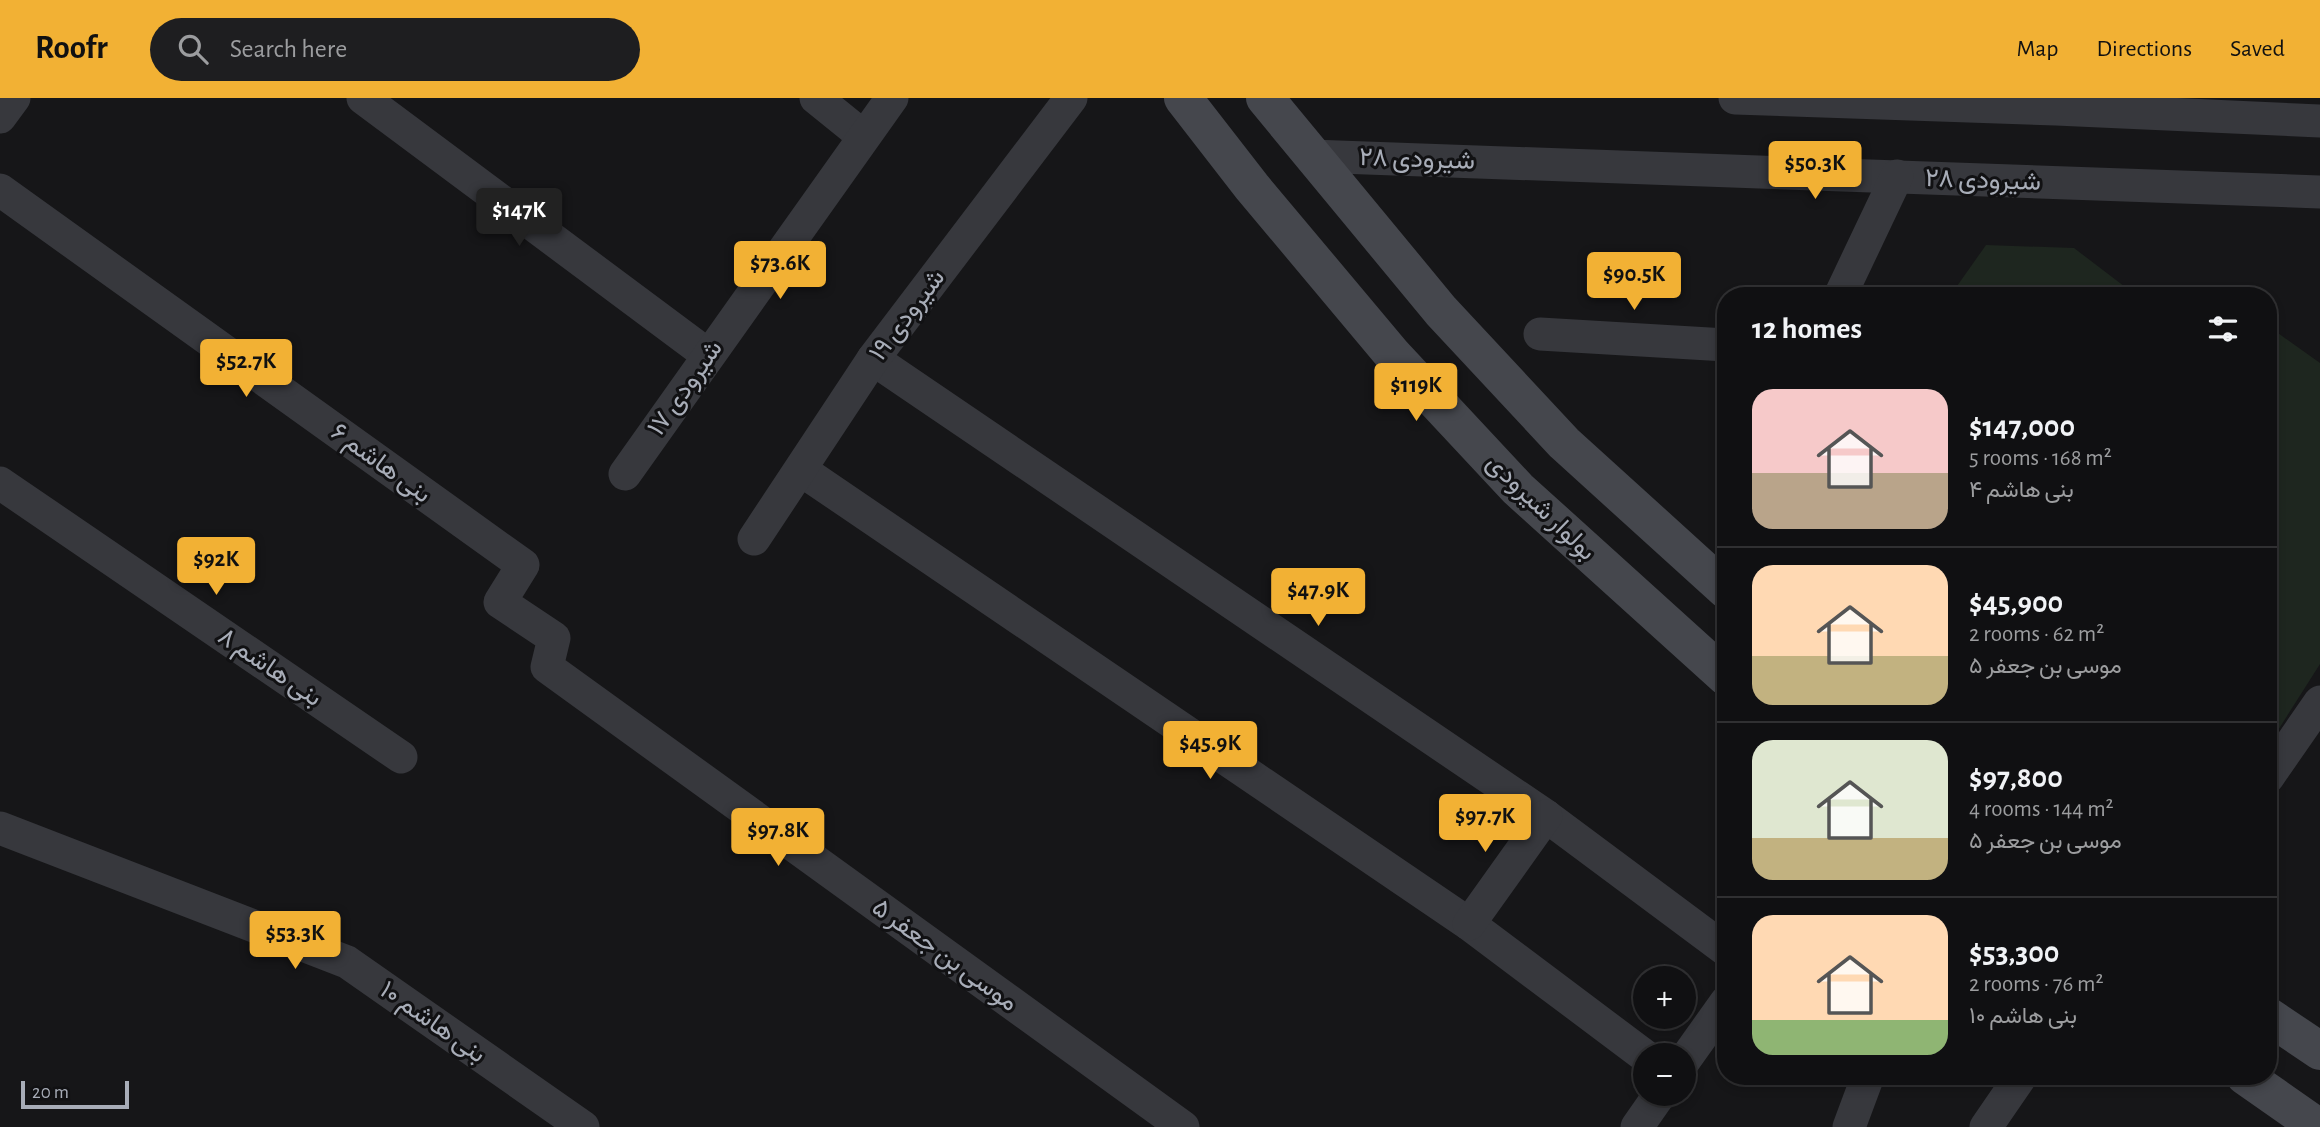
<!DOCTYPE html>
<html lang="en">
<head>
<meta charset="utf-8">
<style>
  :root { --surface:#101012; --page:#1e1e20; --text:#f1f3f6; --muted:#9c9d9f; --line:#303032; --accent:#f2b134 }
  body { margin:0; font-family:"Alegreya Sans",Vazirmatn,sans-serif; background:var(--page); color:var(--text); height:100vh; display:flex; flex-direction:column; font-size:26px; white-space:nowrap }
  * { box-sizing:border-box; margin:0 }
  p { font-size:23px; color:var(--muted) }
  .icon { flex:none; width:38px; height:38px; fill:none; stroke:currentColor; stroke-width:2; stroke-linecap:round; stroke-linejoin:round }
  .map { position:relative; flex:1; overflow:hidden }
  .drawer { position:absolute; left:1717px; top:189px; width:560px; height:798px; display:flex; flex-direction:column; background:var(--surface); border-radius:28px; box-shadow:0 4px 10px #0003,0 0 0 2px var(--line) }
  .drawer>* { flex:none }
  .tools { position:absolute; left:1633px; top:868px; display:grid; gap:14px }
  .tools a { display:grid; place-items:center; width:63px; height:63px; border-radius:50%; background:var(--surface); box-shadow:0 4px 10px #0003,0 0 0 2px var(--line); font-size:35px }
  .scale { position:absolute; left:21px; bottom:18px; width:108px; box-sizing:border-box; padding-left:7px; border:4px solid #a8adb8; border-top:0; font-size:19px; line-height:24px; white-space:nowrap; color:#a8adb8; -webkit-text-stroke:5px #111113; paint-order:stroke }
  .price { position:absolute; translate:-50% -60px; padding:0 16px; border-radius:7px; background:var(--accent); color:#111; font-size:23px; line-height:46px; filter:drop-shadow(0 2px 4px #0008) }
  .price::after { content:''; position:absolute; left:50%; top:42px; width:21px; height:16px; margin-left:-10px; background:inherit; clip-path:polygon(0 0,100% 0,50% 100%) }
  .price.current { background:#222; color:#fff }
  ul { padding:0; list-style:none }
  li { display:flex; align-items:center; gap:21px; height:175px; padding:0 35px }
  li+li { border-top:2px solid var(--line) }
  li span { display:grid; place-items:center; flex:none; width:196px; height:140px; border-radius:21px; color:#555 }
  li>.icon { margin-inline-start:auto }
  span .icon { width:84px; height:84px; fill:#fffc; stroke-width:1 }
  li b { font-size:30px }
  h2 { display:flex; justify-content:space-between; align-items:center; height:84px; padding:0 35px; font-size:30px }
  header { display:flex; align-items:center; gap:42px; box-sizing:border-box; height:98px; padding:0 35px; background:var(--accent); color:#111 }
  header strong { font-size:33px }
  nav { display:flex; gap:38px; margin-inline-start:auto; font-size:24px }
  .search { width:490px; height:63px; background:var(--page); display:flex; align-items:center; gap:18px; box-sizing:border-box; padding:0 24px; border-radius:38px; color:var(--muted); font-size:26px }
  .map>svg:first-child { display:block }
  .green { fill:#1e261f }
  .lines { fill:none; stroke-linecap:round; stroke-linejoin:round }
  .street { stroke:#37383d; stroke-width:33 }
  .secondary { stroke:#45474d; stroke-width:38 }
  .labels { text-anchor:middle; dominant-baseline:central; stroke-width:6; stroke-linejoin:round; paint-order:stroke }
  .street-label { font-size:26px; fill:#a8adb8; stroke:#111113 }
</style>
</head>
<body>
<header>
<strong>Roofr</strong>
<div class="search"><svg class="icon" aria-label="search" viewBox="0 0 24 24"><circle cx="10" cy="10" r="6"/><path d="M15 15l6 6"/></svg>Search here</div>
<nav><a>Map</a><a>Directions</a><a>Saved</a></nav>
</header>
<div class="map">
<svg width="2320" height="1029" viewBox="0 0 2320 1029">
  <rect width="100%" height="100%" fill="#161618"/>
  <!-- green -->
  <g class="green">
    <polygon points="1986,147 2074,150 2137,198 1950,198"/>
    <polygon points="2268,228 2320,265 2320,566 2268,648"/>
  </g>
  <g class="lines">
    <!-- street -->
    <g class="street">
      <polyline points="363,0 708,257"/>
      <polyline points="816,0 863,38"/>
      <polyline points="1735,0 2056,11 2320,23"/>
      <polyline points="0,19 14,0"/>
      <polyline points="1311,58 2320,94"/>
      <polyline points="0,92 523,467 500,504 554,540 547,569 1183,1029"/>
      <polyline points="1840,198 1897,78"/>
      <polyline points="1540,236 1726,247"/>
      <polyline points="873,261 1546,718 1726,852"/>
      <polyline points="801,372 1469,826 1645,958"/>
      <polyline points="625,376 892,0"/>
      <polyline points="0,385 401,659"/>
      <polyline points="754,441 873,261 1071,0"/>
      <polyline points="2268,679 2320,604"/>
      <polyline points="0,730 347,864 583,1029"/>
      <polyline points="1469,826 1546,718"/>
      <polyline points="1684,963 1726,904"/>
      <polyline points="1637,1029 1660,996"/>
      <polyline points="1849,1029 1868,978"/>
      <polyline points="1986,1029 2021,978"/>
    </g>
    <!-- secondary -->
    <g class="secondary">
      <polyline points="1183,0 1252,89 1392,256 1518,391 1726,579"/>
      <polyline points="1265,0 1441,213 1564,345 1726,492"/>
      <polyline points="2268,918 2320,953"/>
      <polyline points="2245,978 2318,1029"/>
    </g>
  </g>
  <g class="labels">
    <!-- street labels -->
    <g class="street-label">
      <text transform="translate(1417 61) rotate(2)">شیرودی ۲۸</text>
      <text transform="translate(1983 82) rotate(2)">شیرودی ۲۸</text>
      <text transform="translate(907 217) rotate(-53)">شیرودی ۱۹</text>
      <text transform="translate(685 290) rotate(-55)">شیرودی ۱۷</text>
      <text transform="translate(381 365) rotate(36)">بنی هاشم ۶</text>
      <text transform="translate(1541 409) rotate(44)">بولوار شیرودی</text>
      <text transform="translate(270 569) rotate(34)">بنی هاشم ۸</text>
      <text transform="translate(945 857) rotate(36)">موسی بن جعفر ۵</text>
      <text transform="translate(433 924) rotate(35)">بنی هاشم ۱۰</text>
    </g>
  </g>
</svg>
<div class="tools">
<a>+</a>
<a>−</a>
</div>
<div class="scale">20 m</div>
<b class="price" style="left:1815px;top:103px">$50.3K</b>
<b class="price current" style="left:519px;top:150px">$147K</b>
<b class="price" style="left:780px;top:203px">$73.6K</b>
<b class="price" style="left:1634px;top:214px">$90.5K</b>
<b class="price" style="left:246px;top:301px">$52.7K</b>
<b class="price" style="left:1416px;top:325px">$119K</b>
<b class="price" style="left:216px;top:499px">$92K</b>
<b class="price" style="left:1318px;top:530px">$47.9K</b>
<b class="price" style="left:1210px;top:683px">$45.9K</b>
<b class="price" style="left:1485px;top:756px">$97.7K</b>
<b class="price" style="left:778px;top:770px">$97.8K</b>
<b class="price" style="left:295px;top:873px">$53.3K</b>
<section class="drawer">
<h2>12 homes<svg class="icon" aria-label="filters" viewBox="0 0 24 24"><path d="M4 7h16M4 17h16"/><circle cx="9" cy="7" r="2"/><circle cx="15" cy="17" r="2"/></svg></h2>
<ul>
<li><span style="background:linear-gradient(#f6c9c9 60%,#b9a48a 0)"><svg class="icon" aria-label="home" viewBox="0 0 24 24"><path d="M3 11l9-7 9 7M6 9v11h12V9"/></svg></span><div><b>$147,000</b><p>5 rooms · 168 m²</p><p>بنی هاشم ۴</p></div></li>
<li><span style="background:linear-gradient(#ffd9b3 65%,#c2b280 0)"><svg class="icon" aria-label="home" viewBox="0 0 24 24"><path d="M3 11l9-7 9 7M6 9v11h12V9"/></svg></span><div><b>$45,900</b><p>2 rooms · 62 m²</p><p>موسی بن جعفر ۵</p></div></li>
<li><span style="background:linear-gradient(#dfe7d0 70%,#c2b280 0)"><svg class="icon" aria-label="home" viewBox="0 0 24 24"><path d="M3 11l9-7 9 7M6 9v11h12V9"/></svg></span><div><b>$97,800</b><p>4 rooms · 144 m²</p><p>موسی بن جعفر ۵</p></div></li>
<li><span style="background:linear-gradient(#ffd9b3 75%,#8fb573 0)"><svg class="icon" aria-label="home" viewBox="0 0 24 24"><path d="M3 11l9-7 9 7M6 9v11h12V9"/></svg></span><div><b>$53,300</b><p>2 rooms · 76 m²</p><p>بنی هاشم ۱۰</p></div></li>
</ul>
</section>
</div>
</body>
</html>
